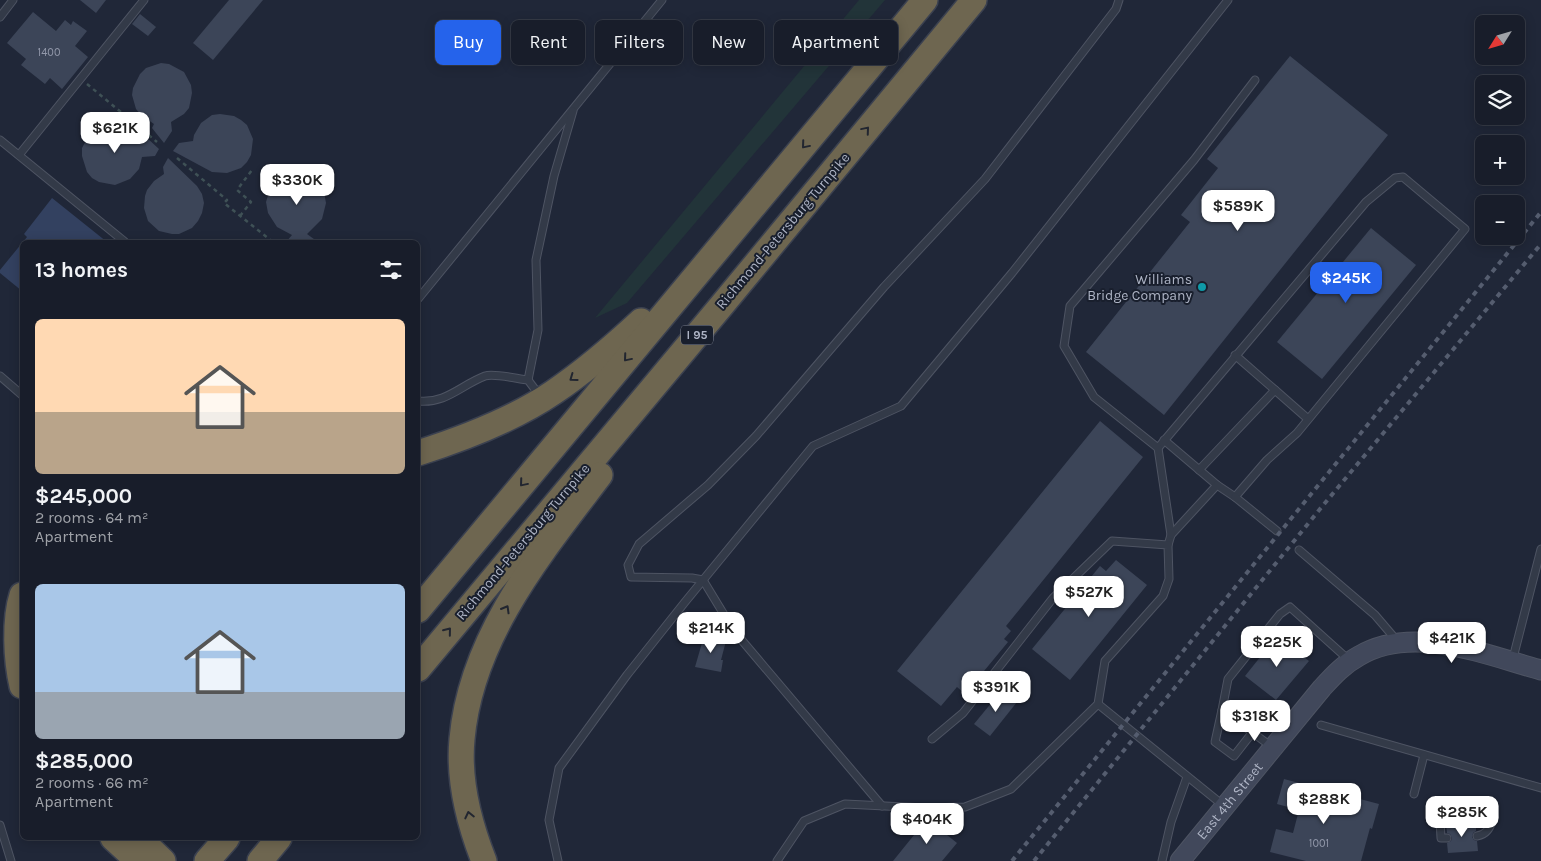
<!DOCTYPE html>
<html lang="en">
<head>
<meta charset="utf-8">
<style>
  :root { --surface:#181d2a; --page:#252a36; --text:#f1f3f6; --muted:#9fa2a8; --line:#363b47; --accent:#2563eb }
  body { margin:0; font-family:Karla,sans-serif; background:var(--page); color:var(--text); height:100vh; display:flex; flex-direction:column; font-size:19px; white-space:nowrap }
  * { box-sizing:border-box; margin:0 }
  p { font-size:16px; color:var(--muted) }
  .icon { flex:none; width:28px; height:28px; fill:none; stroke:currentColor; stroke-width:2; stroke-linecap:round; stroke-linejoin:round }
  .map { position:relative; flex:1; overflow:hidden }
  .drawer { position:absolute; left:20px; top:240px; width:400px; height:600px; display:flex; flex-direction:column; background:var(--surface); border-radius:8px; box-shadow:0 2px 12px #0003,0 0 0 1px var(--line) }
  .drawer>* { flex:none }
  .top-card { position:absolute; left:435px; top:20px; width:475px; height:45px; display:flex; gap:10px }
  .needle { width:32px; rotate:233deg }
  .tools { position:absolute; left:1475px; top:15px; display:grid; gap:10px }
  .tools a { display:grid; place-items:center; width:50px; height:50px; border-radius:8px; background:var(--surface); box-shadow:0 2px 12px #0003,0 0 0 1px var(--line); font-size:25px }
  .price { position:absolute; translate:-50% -42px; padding:0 11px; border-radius:10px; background:#fff; color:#222; font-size:16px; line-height:32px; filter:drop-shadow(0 1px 2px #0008) }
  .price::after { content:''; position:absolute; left:50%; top:30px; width:15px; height:11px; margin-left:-8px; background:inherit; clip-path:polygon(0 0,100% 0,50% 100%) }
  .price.on { background:var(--accent); color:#fff }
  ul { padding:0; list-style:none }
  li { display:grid; align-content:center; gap:10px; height:265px; padding:0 15px }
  li span { display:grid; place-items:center; height:155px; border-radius:8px; color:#555 }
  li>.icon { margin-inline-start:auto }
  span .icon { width:90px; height:90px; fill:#fffc; stroke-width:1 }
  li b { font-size:21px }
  h2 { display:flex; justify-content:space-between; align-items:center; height:60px; padding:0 15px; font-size:21px }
  .chip { padding:0 18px; border-radius:8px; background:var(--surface); box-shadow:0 2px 12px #0003,0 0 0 1px var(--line); font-size:18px; line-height:45px }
  .chip.on { background:var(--accent); color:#fff }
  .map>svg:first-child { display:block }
  .green { fill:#223439 }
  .water { fill:#334160 }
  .building { fill:#3c4558 }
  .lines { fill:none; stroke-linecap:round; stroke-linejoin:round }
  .lane-casing { stroke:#4e5463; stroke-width:9 }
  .secondary-casing { stroke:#4e5463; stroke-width:21 }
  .highway-casing { stroke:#3b4150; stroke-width:28 }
  .path { stroke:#3f5156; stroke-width:2.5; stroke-dasharray:4 4; stroke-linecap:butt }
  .lane { stroke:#333a48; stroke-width:7 }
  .secondary { stroke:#41485b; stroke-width:19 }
  .highway { stroke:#6e6650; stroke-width:25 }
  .rail { stroke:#555d6f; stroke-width:4; stroke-dasharray:5 5; stroke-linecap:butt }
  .oneway { stroke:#222630 }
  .culture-dot { fill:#0f9aa8; stroke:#191f2d; stroke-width:2 }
  .labels { text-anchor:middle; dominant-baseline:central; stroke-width:4; stroke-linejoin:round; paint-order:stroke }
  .number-label { font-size:11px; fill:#9298aa }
  .shield { fill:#191f2d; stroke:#818797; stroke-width:1 }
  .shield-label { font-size:12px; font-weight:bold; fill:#aeb4c5 }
  .street-label { font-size:14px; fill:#aeb4c5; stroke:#191f2d }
  .poi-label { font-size:14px; fill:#aeb4c5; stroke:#191f2d; text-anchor:end }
</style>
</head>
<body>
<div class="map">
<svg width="1541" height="861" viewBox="0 0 1541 861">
  <rect width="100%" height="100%" fill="#202738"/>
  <!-- green -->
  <polygon class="green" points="859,0 885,0 627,303 595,318"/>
  <!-- water -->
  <g class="water">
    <polygon points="52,198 107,242 23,242 27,237 24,234"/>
    <polygon points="22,243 22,291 0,273 0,270"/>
  </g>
  <!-- building -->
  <g class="building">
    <polygon points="80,0 106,0 96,13"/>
    <polygon points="229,0 263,0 213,60 193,43"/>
    <polygon points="33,12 56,31 65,20 71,25 73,21 87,31 75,46 88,57 62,89 50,78 45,84 21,65 26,59 7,43"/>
    <polygon points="140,14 156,27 148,36 132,24"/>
    <polygon points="1290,56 1388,135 1164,415 1086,352 1190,222 1181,215 1218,168 1207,159"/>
    <polygon points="161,63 169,64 184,72 191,85 192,93 189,108 184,114 171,122 172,131 164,143 152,128 154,124 141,115 136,109 132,95 133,88 140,74 146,68"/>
    <polygon points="220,114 234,116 241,120 247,125 253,139 251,155 247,162 241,168 227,173 212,172 173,151 179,143 193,141 194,135 201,123 212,115"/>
    <polygon points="113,124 128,129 142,142 146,137 159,149 155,156 142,157 139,169 130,179 115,185 99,182 92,178 87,172 82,156 82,148 90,133 104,125"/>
    <polygon points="168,158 197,186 202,194 204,203 202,213 198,221 192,228 179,234 172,234 159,231 148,221 144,208 145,196 147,190 154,181 164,174 163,167"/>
    <polygon points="294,173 305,174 315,179 324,192 326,203 322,219 307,234 318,242 286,242 292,235 277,227 268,213 266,202 271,186 283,176"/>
    <polygon points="1371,228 1416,265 1322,379 1277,342"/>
    <polygon points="1100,421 1143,457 1006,626 1011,631 1004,639 1008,642 965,694 957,687 941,706 897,671"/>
    <polygon points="1116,560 1147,585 1070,680 1032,649 1100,566 1106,571"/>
    <polygon points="704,636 726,641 721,660 723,660 721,672 695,667"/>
    <polygon points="1273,636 1276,638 1278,637 1309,661 1276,700 1245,676 1265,651 1263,649"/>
    <polygon points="1002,690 1017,702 990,736 974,724"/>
    <polygon points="1284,779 1379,804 1372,829 1370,828 1361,861 1306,861 1270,852 1276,829 1293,833 1299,810 1277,804"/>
    <polygon points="927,819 957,843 942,861 893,861"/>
    <polygon points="1476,822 1476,831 1473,833 1472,837 1474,840 1477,841 1478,851 1448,853 1447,843 1451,841 1452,838 1450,834 1447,833 1446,824"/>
  </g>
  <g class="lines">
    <!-- lane casing -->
    <g class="lane-casing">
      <g id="lane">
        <polyline points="0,17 13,0"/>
        <polyline points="0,140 125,242"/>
        <polyline points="19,155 144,0"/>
        <polyline points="418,299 662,0"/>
        <polyline points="0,376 22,395"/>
        <polyline points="528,380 538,330 536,260 554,176 573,111"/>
        <polyline points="1275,390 1308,419"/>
        <path d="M 418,401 C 446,404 461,385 485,376 C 494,373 518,379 528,380 L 540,396"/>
        <polyline points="1164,440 1217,485"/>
        <polyline points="1158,448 1366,202 1395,178 1403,177 1465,229 1297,433 1267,460 1235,497 1217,485 1171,535 1168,545"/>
        <polyline points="1199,470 1275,390 1235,355"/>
        <polyline points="1235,497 1277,531"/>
        <polyline points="1171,535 1158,448 1094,397 1064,346 1070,306 1194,160 1255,80"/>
        <polyline points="1299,550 1375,615 1398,642"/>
        <polyline points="1512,662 1541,549"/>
        <polyline points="1098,704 1224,806"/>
        <polyline points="1222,710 1215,742 1234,756 1252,733"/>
        <polyline points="1321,725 1541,788"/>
        <polyline points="1272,747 1222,710 1228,679 1280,614 1290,607 1350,661"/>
        <polyline points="1414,794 1424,755"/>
        <polyline points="1445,803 1440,819 1441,838 1447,838"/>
        <polyline points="882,806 734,631 703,580 692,578 631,577 628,565 639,544 708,485 756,436 884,287 985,179 1116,9 1119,0"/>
        <polyline points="0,825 11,861"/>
        <path d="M 1477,836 C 1488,834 1490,827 1494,817"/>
        <polyline points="558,861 549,820 559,768 627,675 685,602 813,446 901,406 1012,273 1228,0"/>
        <polyline points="777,861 804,821 845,804 925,808 965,807 1011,789 1098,704 1105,661 1163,596 1169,579 1168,545 1112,541 1053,598 963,713 932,739"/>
        <polyline points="1162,861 1171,822 1187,777"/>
      </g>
    </g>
    <!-- secondary casing -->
    <g class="secondary-casing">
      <g id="secondary">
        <path id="s1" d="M 1180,861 L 1322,688 C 1333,676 1344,664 1359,656 C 1413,624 1486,655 1541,670"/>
      </g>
    </g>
    <!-- highway casing -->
    <g class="highway-casing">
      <g id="highway">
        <path d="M 418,453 C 462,439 516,418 554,392 C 585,371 614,346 641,321"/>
        <path d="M 22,595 C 14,620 16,660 22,686"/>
        <polyline points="418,610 925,0"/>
        <polyline points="418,669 722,305 974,0"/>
        <polyline points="113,838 138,861"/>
        <polyline points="139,838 163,861"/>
        <polyline points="207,861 227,838"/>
        <polyline points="260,861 279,838"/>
        <path d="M 484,861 C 469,823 458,781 462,739 C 471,637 540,554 600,475"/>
      </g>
    </g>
    <!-- path -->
    <g class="path">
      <polyline points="87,84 157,142"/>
      <polyline points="177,158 227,200 224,203 273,242"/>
      <polyline points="240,216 251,202 237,190 252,170"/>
    </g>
    <!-- lane -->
    <use href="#lane" class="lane"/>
    <!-- secondary -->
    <use href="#secondary" class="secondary"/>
    <!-- highway -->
    <use href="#highway" class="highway"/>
    <!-- rail -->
    <g class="rail">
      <polyline points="1012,861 1541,212"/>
      <polyline points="1034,861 1320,509 1541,244"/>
    </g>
  </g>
  <!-- one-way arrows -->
  <defs><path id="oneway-chevron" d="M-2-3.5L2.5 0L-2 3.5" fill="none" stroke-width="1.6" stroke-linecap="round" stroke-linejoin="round" transform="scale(1.25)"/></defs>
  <g class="oneway">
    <use href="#oneway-chevron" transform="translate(866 130) rotate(-50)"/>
    <use href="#oneway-chevron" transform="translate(805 145) rotate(130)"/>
    <use href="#oneway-chevron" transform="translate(627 358) rotate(130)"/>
    <use href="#oneway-chevron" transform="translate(573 378) rotate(144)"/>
    <use href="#oneway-chevron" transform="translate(523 483) rotate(130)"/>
    <use href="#oneway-chevron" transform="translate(506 609) rotate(-60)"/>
    <use href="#oneway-chevron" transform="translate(448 631) rotate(-51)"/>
    <use href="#oneway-chevron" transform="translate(469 815) rotate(-103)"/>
  </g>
  <!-- markers -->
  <circle class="culture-dot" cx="1202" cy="287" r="5"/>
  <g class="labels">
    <!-- number labels -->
    <g class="number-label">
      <text x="49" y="52">1400</text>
      <text x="1319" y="843">1001</text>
    </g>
    <!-- shield labels -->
    <rect class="shield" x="681" y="325.5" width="32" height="19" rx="4"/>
    <g class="shield-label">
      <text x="697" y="335">I 95</text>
    </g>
    <!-- street labels -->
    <g class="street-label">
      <text transform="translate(783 231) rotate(-50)">Richmond-Petersburg Turnpike</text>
      <text transform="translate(523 542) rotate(-50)">Richmond-Petersburg Turnpike</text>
      <text stroke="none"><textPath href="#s1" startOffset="78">East 4th Street</textPath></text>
    </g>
    <!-- poi labels -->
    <g class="poi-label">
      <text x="1192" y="279">Williams<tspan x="1192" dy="16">Bridge Company</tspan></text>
    </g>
  </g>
</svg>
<div class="tools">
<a><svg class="needle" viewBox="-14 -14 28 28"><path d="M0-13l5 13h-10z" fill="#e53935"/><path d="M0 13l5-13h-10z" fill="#9fa2a8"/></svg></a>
<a><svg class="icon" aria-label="layers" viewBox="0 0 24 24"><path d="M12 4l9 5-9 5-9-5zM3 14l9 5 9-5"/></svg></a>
<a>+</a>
<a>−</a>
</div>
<b class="price" style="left:115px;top:154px">$621K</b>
<b class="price" style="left:297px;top:206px">$330K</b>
<b class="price" style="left:1238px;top:232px">$589K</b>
<b class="price on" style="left:1346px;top:304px">$245K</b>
<b class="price" style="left:1089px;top:618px">$527K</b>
<b class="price" style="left:711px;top:654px">$214K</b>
<b class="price" style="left:1452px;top:664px">$421K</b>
<b class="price" style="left:1277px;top:668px">$225K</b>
<b class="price" style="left:996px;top:713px">$391K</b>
<b class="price" style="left:1255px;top:742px">$318K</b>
<b class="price" style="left:1324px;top:825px">$288K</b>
<b class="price" style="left:1462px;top:838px">$285K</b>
<b class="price" style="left:927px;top:845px">$404K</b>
<div class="top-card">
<a class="chip on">Buy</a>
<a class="chip">Rent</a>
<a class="chip">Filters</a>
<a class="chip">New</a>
<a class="chip">Apartment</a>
</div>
<section class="drawer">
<h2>13 homes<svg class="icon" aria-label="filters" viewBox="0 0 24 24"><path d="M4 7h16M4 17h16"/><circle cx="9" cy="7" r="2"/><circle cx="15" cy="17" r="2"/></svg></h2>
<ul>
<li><span style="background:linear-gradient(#ffd9b3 60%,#b9a48a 0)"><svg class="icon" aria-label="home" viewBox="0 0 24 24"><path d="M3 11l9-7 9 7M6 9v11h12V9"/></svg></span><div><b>$245,000</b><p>2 rooms · 64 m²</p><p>Apartment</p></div></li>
<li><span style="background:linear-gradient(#a9c7e8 70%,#9aa5b1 0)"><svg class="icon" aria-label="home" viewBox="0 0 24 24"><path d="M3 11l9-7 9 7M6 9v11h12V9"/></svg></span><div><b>$285,000</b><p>2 rooms · 66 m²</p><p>Apartment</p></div></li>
</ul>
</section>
</div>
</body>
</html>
